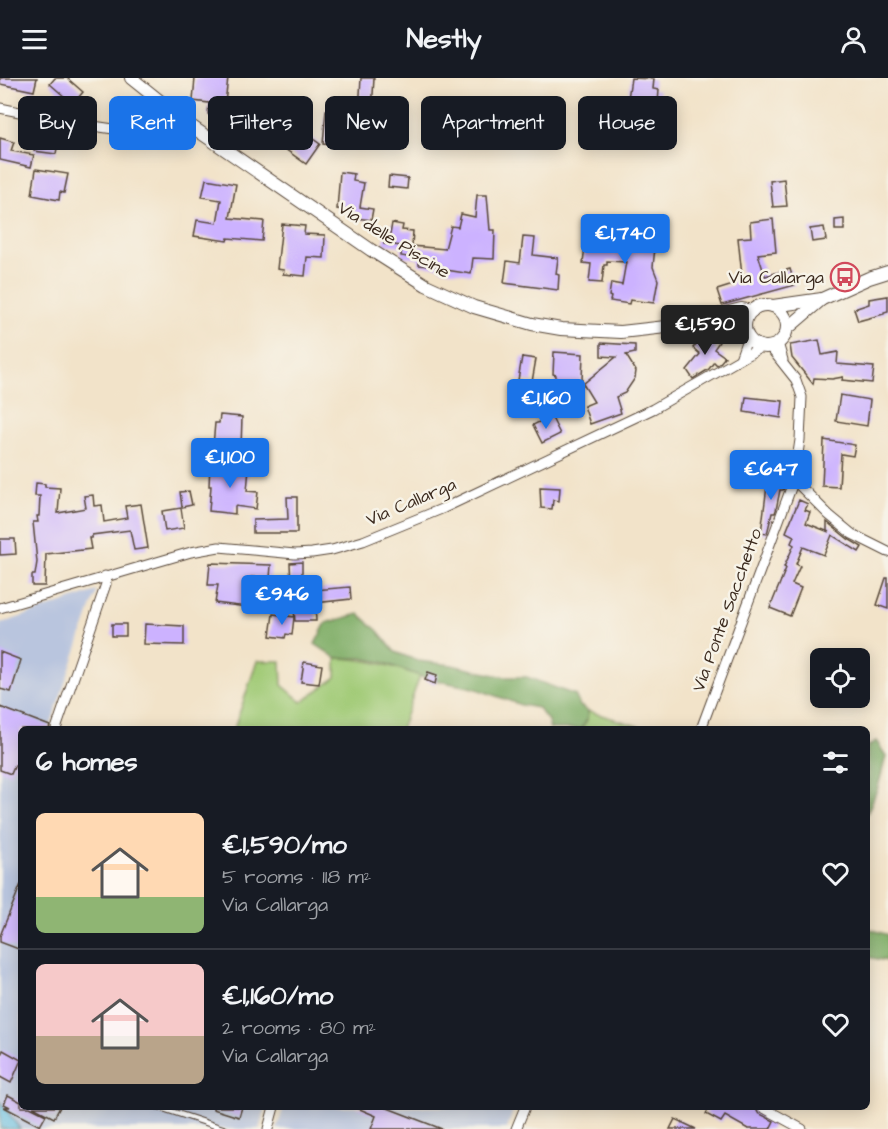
<!DOCTYPE html>
<html lang="en">
<head>
<meta charset="utf-8">
<style>
  :root { --surface:#171b24; --page:#20242c; --text:#f1f3f6; --muted:#9ea1a6; --line:#363941; --accent:#1a73e8 }
  body { margin:0; font-family:"Architects Daughter",sans-serif; background:var(--page); color:var(--text); height:100vh; display:flex; flex-direction:column; font-size:22px; white-space:nowrap }
  * { box-sizing:border-box; margin:0 }
  p { font-size:20px; color:var(--muted) }
  .icon { flex:none; width:33px; height:33px; fill:none; stroke:currentColor; stroke-width:2; stroke-linecap:round; stroke-linejoin:round }
  .map { position:relative; flex:1; overflow:hidden }
  .drawer { position:absolute; left:18px; top:648px; width:852px; height:384px; display:flex; flex-direction:column; background:var(--surface); border-radius:9px; box-shadow:0 3px 15px #0003 }
  .drawer>* { flex:none }
  .top-card { position:absolute; left:18px; top:18px; width:852px; height:54px; display:flex; gap:12px }
  .controls { position:absolute; left:810px; top:570px; display:grid; gap:12px }
  .controls a { display:grid; place-items:center; width:60px; height:60px; border-radius:9px; background:var(--surface); box-shadow:0 3px 15px #0003; font-size:30px }
  .price { position:absolute; translate:-50% -51px; padding:0 14px; border-radius:6px; background:var(--accent); color:#fff; font-size:20px; line-height:39px; filter:drop-shadow(0 2px 3px #0008) }
  .price::after { content:''; position:absolute; left:50%; top:36px; width:18px; height:14px; margin-left:-9px; background:inherit; clip-path:polygon(0 0,100% 0,50% 100%) }
  .price.active { background:#222; color:#fff }
  ul { padding:0; list-style:none }
  li { display:flex; align-items:center; gap:18px; height:150px; padding:0 18px }
  li+li { border-top:2px solid var(--line) }
  li span { display:grid; place-items:center; flex:none; width:168px; height:120px; border-radius:9px; color:#555 }
  li>.icon { margin-inline-start:auto }
  span .icon { width:72px; height:72px; fill:#fffc; stroke-width:1 }
  li b { font-size:26px }
  h2 { display:flex; justify-content:space-between; align-items:center; height:72px; padding:0 18px; font-size:26px }
  .chip { padding:0 21px; border-radius:9px; background:var(--surface); box-shadow:0 3px 15px #0003; font-size:21px; line-height:54px }
  .chip.active { background:var(--accent); color:#fff }
  header { display:flex; justify-content:space-between; align-items:center; height:78px; padding:0 18px; background:var(--surface); font-size:27px; font-weight:700 }
  .map>svg:first-child { display:block }
  .industrial { fill:#b9c5de }
  .green { fill:#a0ca76; stroke:#6e7a4a; stroke-width:1.5 }
  .forest { fill:#80ae67; stroke:#5e6c42; stroke-width:1.5 }
  .water { fill:#62bbdf; stroke:#4e727e; stroke-width:1.5 }
  .building { fill:#ccb2ff }
  .lines { fill:none; stroke-linecap:round; stroke-linejoin:round }
  .service-casing { stroke:#564638; stroke-width:7 }
  .minor-casing { stroke:#564638; stroke-width:11 }
  .tertiary-casing { stroke:#564638; stroke-width:14 }
  .service { stroke:#fff; stroke-width:4.5 }
  .minor { stroke:#fff; stroke-width:9 }
  .tertiary { stroke:#fff; stroke-width:12 }
  .labels { text-anchor:middle; dominant-baseline:central; stroke-width:5; stroke-linejoin:round; paint-order:stroke }
  .street-label { font-size:18px; fill:#3b2a1e; stroke:#f7f3e8 }
  .poi-label { font-size:18px; fill:#3b2a1e; stroke:#f7f3e8; text-anchor:end }
</style>
</head>
<body>
<header><svg class="icon" aria-label="menu" viewBox="0 0 24 24"><path d="M4 6h16M4 12h16M4 18h16"/></svg>Nestly<svg class="icon" aria-label="person" viewBox="0 0 24 24"><circle cx="12" cy="8" r="4"/><path d="M4 21q1-7 8-7t8 7"/></svg></header>
<div class="map">
<svg width="888" height="1051" viewBox="0 0 888 1051">
  <rect width="100%" height="100%" fill="#f7f3e8"/>
  <filter id="ink" filterUnits="userSpaceOnUse"><feTurbulence type="fractalNoise" baseFrequency=".0167" numOctaves="2"/><feDisplacementMap in="SourceGraphic" scale="12" xChannelSelector="R" yChannelSelector="G"/><feConvolveMatrix kernelMatrix="1 2 1 2 8 2 1 2 1" color-interpolation-filters="sRGB"/></filter>
  <filter id="wash" filterUnits="userSpaceOnUse"><feTurbulence type="fractalNoise" baseFrequency=".008" numOctaves="4" result="noise"/><feDisplacementMap in="SourceGraphic" scale="24" xChannelSelector="R" yChannelSelector="G"/><feGaussianBlur stdDeviation="1.35" result="paint"/><feColorMatrix in="noise" values="0 0 0 0 0 0 0 0 0 0 0 0 0 0 0 0 0 1.4 0 .05"/><feComposite in="paint" operator="in"/></filter>
  <g filter="url(#wash)">
    <rect width="100%" height="100%" fill="#f2e3c9"/>
    <!-- industrial -->
    <g class="industrial">
      <polygon points="97,513 49,651 21,651 21,1029 266,1029 259,1051 20,1051 0,1023 0,546"/>
      <polygon points="284,1029 514,1029 507,1051 277,1051"/>
    </g>
    <!-- green -->
    <g class="green">
      <path d="M 336,580 C 368,581 390,587 420,598 L 401,651 L 234,651 L 257,583 L 281,583 L 282,607 L 302,624 L 336,599 Z"/>
      <polygon points="588,633 647,651 581,651 587,642"/>
    </g>
    <!-- forest -->
    <g class="forest">
      <polygon points="359,536 378,553 395,574 418,583 452,587 504,599 527,599 575,617 580,628 588,633 587,642 581,651 550,651 548,643 538,630 521,627 474,610 428,601 382,584 361,580 336,580 315,566 326,545"/>
      <polygon points="876,663 886,678 878,709 867,736 867,669"/>
      <polygon points="867,850 888,857 888,883 867,879"/>
    </g>
    <!-- water -->
    <polygon class="water" points="0,1023 20,1051 0,1051"/>
    <g id="blocks">
      <!-- building -->
      <g class="building">
        <polygon points="0,0 37,0 34,13 0,6"/>
        <polygon points="55,0 67,0 83,14 73,26 50,6"/>
        <polygon points="195,0 228,0 223,41 212,40 208,36 209,25 193,23"/>
        <polygon points="361,0 374,0 371,50 358,49"/>
        <polygon points="631,0 654,1 653,11 659,12 658,25 628,21"/>
        <polygon points="326,32 334,33 334,65 331,67 323,66"/>
        <polygon points="39,49 60,52 56,76 34,73"/>
        <polygon points="299,51 320,66 306,86 285,71"/>
        <polygon points="0,60 14,64 11,73 34,77 31,89 0,82"/>
        <polygon points="36,91 68,96 64,115 60,114 59,122 32,117"/>
        <polygon points="340,94 354,96 353,103 364,105 360,129 373,131 371,142 349,139 350,133 337,131"/>
        <polygon points="389,98 408,100 407,111 388,109"/>
        <polygon points="206,101 236,106 230,140 264,143 262,163 228,160 227,163 194,158 197,142 217,145 221,122 202,119"/>
        <polygon points="784,101 787,128 773,129 770,103"/>
        <polygon points="477,117 487,117 490,152 495,152 494,181 473,180 471,196 440,191 440,189 419,187 419,181 401,178 402,168 384,166 385,157 390,157 392,145 403,147 402,152 413,153 412,168 445,171 451,148 458,149 461,136 475,139"/>
        <polygon points="773,141 776,174 758,176 765,198 790,191 795,207 722,227 717,212 733,207 731,201 742,198 738,160 751,159 750,144"/>
        <polygon points="844,141 844,152 835,152 835,142"/>
        <polygon points="282,146 305,148 304,156 325,157 324,180 307,179 305,198 283,196 284,192 277,191"/>
        <polygon points="824,149 826,162 812,164 810,151"/>
        <polygon points="624,153 638,154 638,157 656,159 653,189 658,202 654,225 630,222 629,226 610,223 611,219 609,218 611,205 622,207 626,184 607,183 607,187 604,187 602,205 589,204 591,186 583,185 585,168 587,168 588,157 623,160"/>
        <polygon points="523,159 535,160 533,177 558,180 556,196 559,197 558,212 504,205 507,183 520,185"/>
        <polygon points="888,218 888,233 884,234 884,236 858,243 854,231 869,226 869,221"/>
        <polygon points="705,254 719,264 714,271 725,279 720,285 717,287 714,284 709,291 693,301 687,292 700,276 693,270"/>
        <polygon points="819,262 822,277 838,274 837,286 874,289 872,305 842,302 843,299 832,301 814,300 813,306 792,280 790,267"/>
        <polygon points="601,265 635,267 635,275 626,277 636,293 635,300 625,315 616,319 621,335 590,346 584,328 594,324 583,306 616,279 601,278"/>
        <polygon points="554,274 583,276 582,302 561,314 567,324 560,328 554,319 556,297 553,296"/>
        <polygon points="522,279 536,281 532,304 518,302"/>
        <polygon points="840,317 870,322 867,348 836,343"/>
        <polygon points="746,319 783,323 781,340 744,334"/>
        <polygon points="220,337 242,339 241,370 213,368 215,345 219,345"/>
        <polygon points="551,338 560,356 542,365 533,347"/>
        <polygon points="824,362 855,367 853,378 841,376 839,409 822,408"/>
        <polygon points="210,387 249,390 247,413 258,414 256,431 235,428 235,436 209,433 211,408 209,408"/>
        <polygon points="768,400 787,403 783,412 780,412 776,432 775,435 772,435 767,456 761,455"/>
        <polygon points="36,405 45,406 45,409 60,410 58,435 86,430 84,418 93,417 94,428 102,427 104,444 127,440 125,428 141,426 148,470 134,472 130,452 92,457 92,460 89,460 91,471 46,476 45,508 32,508 32,497 35,497 37,484 33,444 38,444 37,438 39,438 40,418 35,418"/>
        <polygon points="540,409 560,410 559,423 553,422 552,431 541,430"/>
        <polygon points="189,413 192,427 182,429 180,414"/>
        <polygon points="287,419 297,419 297,455 253,455 253,442 288,441"/>
        <polygon points="799,422 808,426 805,432 810,434 806,445 829,454 827,453 827,444 848,461 862,469 859,474 832,457 824,477 803,469 796,486 800,488 792,506 801,510 790,538 770,530 786,490 784,489 794,467 791,465 794,458 786,454"/>
        <polygon points="181,430 184,450 165,453 162,433"/>
        <polygon points="0,461 15,461 16,476 0,477"/>
        <polygon points="302,484 302,513 350,509 351,521 315,525 316,543 295,543 293,520 276,518 278,504 291,507 290,485"/>
        <polygon points="210,485 271,487 270,500 251,499 247,529 215,525 218,507 208,507"/>
        <polygon points="886,500 888,500 888,531 877,527"/>
        <polygon points="273,536 294,539 292,557 286,556 285,560 270,558"/>
        <rect x="112" y="546" width="14" height="12"/>
        <polygon points="145,546 184,548 184,567 144,566"/>
        <polygon points="0,574 21,582 11,614 0,611"/>
        <polygon points="304,584 322,587 319,606 301,604"/>
        <polygon points="428,594 437,597 435,606 425,602"/>
        <polygon points="0,629 50,648 49,651 21,651 21,689 15,687 11,696 0,692"/>
        <polygon points="21,806 21,872 0,864 0,858"/>
        <polygon points="3,972 21,982 11,1005 0,999 0,979"/>
        <polygon points="8,1017 21,1024 21,1029 30,1029 46,1037 40,1048 4,1029 10,1029 4,1026"/>
        <polygon points="33,1029 60,1029 54,1040"/>
        <polygon points="213,1029 242,1029 239,1039 213,1031"/>
        <polygon points="355,1029 385,1029 442,1051 371,1051 376,1038"/>
        <polygon points="708,1029 755,1029 758,1035 774,1043 770,1051 748,1051 725,1038 721,1044 706,1036 709,1030"/>
        <polygon points="675,1041 696,1051 670,1051"/>
      </g>
    </g>
  </g>
  <g filter="url(#ink)">
    <use href="#blocks" fill-opacity="0" stroke="#564638" stroke-width="1.5"/>
    <g class="lines">
      <!-- service casing -->
      <g class="service-casing">
        <polyline id="service" points="158,1029 225,1051"/>
      </g>
      <!-- minor casing -->
      <g class="minor-casing">
        <g id="minor">
          <polyline points="0,30 73,45 147,56 175,56 186,53 191,48"/>
          <polyline points="778,265 783,282"/>
          <polyline points="740,281 748,258"/>
          <polyline points="794,402 829,437 852,456 888,474"/>
          <polyline points="0,530 191,474 219,469 295,476 312,475 332,472 363,463 444,430 653,331 763,268"/>
          <polyline points="56,651 106,506 105,498"/>
          <polyline points="701,651 794,402 800,362 802,319 796,302 769,268"/>
          <polyline points="762,1029 802,1051"/>
          <polyline points="268,1051 274,1029"/>
          <polyline points="516,1051 525,1029"/>
        </g>
      </g>
      <!-- tertiary casing -->
      <g class="tertiary-casing">
        <g id="tertiary">
          <polyline points="131,0 191,48 371,172 426,207 474,229 532,246 561,251 621,254 675,248 741,231 752,233"/>
          <circle cx="766" cy="248" r="21"/>
          <polyline points="773,228 822,221 869,200 888,194"/>
          <polyline points="713,240 733,244 745,249"/>
          <polyline points="787,251 822,221"/>
        </g>
      </g>
      <!-- service -->
      <use href="#service" class="service"/>
      <!-- minor -->
      <use href="#minor" class="minor"/>
      <!-- tertiary -->
      <use href="#tertiary" class="tertiary"/>
    </g>
  </g>
  <!-- icons -->
  <defs>
    <g id="bus-ring" transform="scale(1.5)"><circle r="9.5" fill="#f7f3e8" stroke="#d1495b" stroke-width="1.5"/><path d="M-5-6H5V4H4V6H2V4H-2V6H-4V4H-5ZM-3.5-4V0h7V-4ZM-3.5 1.2v1.5H-2V1.2ZM2 1.2v1.5H3.5V1.2Z" fill="#d1495b"/></g>
  </defs>
  <g fill-rule="evenodd">
    <use href="#bus-ring" x="845" y="199"/>
  </g>
  <g class="labels">
    <!-- street labels -->
    <g class="street-label">
      <text transform="translate(394 162) rotate(32)">Via delle Piscine</text>
      <text transform="translate(411 424) rotate(-23)">Via Callarga</text>
      <text transform="translate(727 532) rotate(-70)">Via Ponte Sacchetto</text>
    </g>
    <!-- poi labels -->
    <g class="poi-label">
      <text x="824" y="199">Via Callarga</text>
    </g>
  </g>
</svg>
<div class="controls">
<a><svg class="icon" aria-label="locate" viewBox="0 0 24 24"><circle cx="12" cy="12" r="6"/><path d="M12 2v4M12 18v4M2 12h4M18 12h4"/></svg></a>
</div>
<b class="price" style="left:625px;top:187px">€1,740</b>
<b class="price active" style="left:705px;top:278px">€1,590</b>
<b class="price" style="left:546px;top:352px">€1,160</b>
<b class="price" style="left:230px;top:411px">€1,100</b>
<b class="price" style="left:771px;top:423px">€647</b>
<b class="price" style="left:282px;top:548px">€946</b>
<div class="top-card">
<a class="chip">Buy</a>
<a class="chip active">Rent</a>
<a class="chip">Filters</a>
<a class="chip">New</a>
<a class="chip">Apartment</a>
<a class="chip">House</a>
</div>
<section class="drawer">
<h2>6 homes<svg class="icon" aria-label="filters" viewBox="0 0 24 24"><path d="M4 7h16M4 17h16"/><circle cx="9" cy="7" r="2"/><circle cx="15" cy="17" r="2"/></svg></h2>
<ul>
<li><span style="background:linear-gradient(#ffd9b3 70%,#8fb573 0)"><svg class="icon" aria-label="home" viewBox="0 0 24 24"><path d="M3 11l9-7 9 7M6 9v11h12V9"/></svg></span><div><b>€1,590/mo</b><p>5 rooms · 118 m²</p><p>Via Callarga</p></div><svg class="icon" aria-label="heart" viewBox="0 0 24 24"><path d="M12 20l-8-8c-3-5 5-10 8-4 3-6 11-1 8 4z"/></svg></li>
<li><span style="background:linear-gradient(#f6c9c9 60%,#b9a48a 0)"><svg class="icon" aria-label="home" viewBox="0 0 24 24"><path d="M3 11l9-7 9 7M6 9v11h12V9"/></svg></span><div><b>€1,160/mo</b><p>2 rooms · 80 m²</p><p>Via Callarga</p></div><svg class="icon" aria-label="heart" viewBox="0 0 24 24"><path d="M12 20l-8-8c-3-5 5-10 8-4 3-6 11-1 8 4z"/></svg></li>
</ul>
</section>
</div>
</body>
</html>
